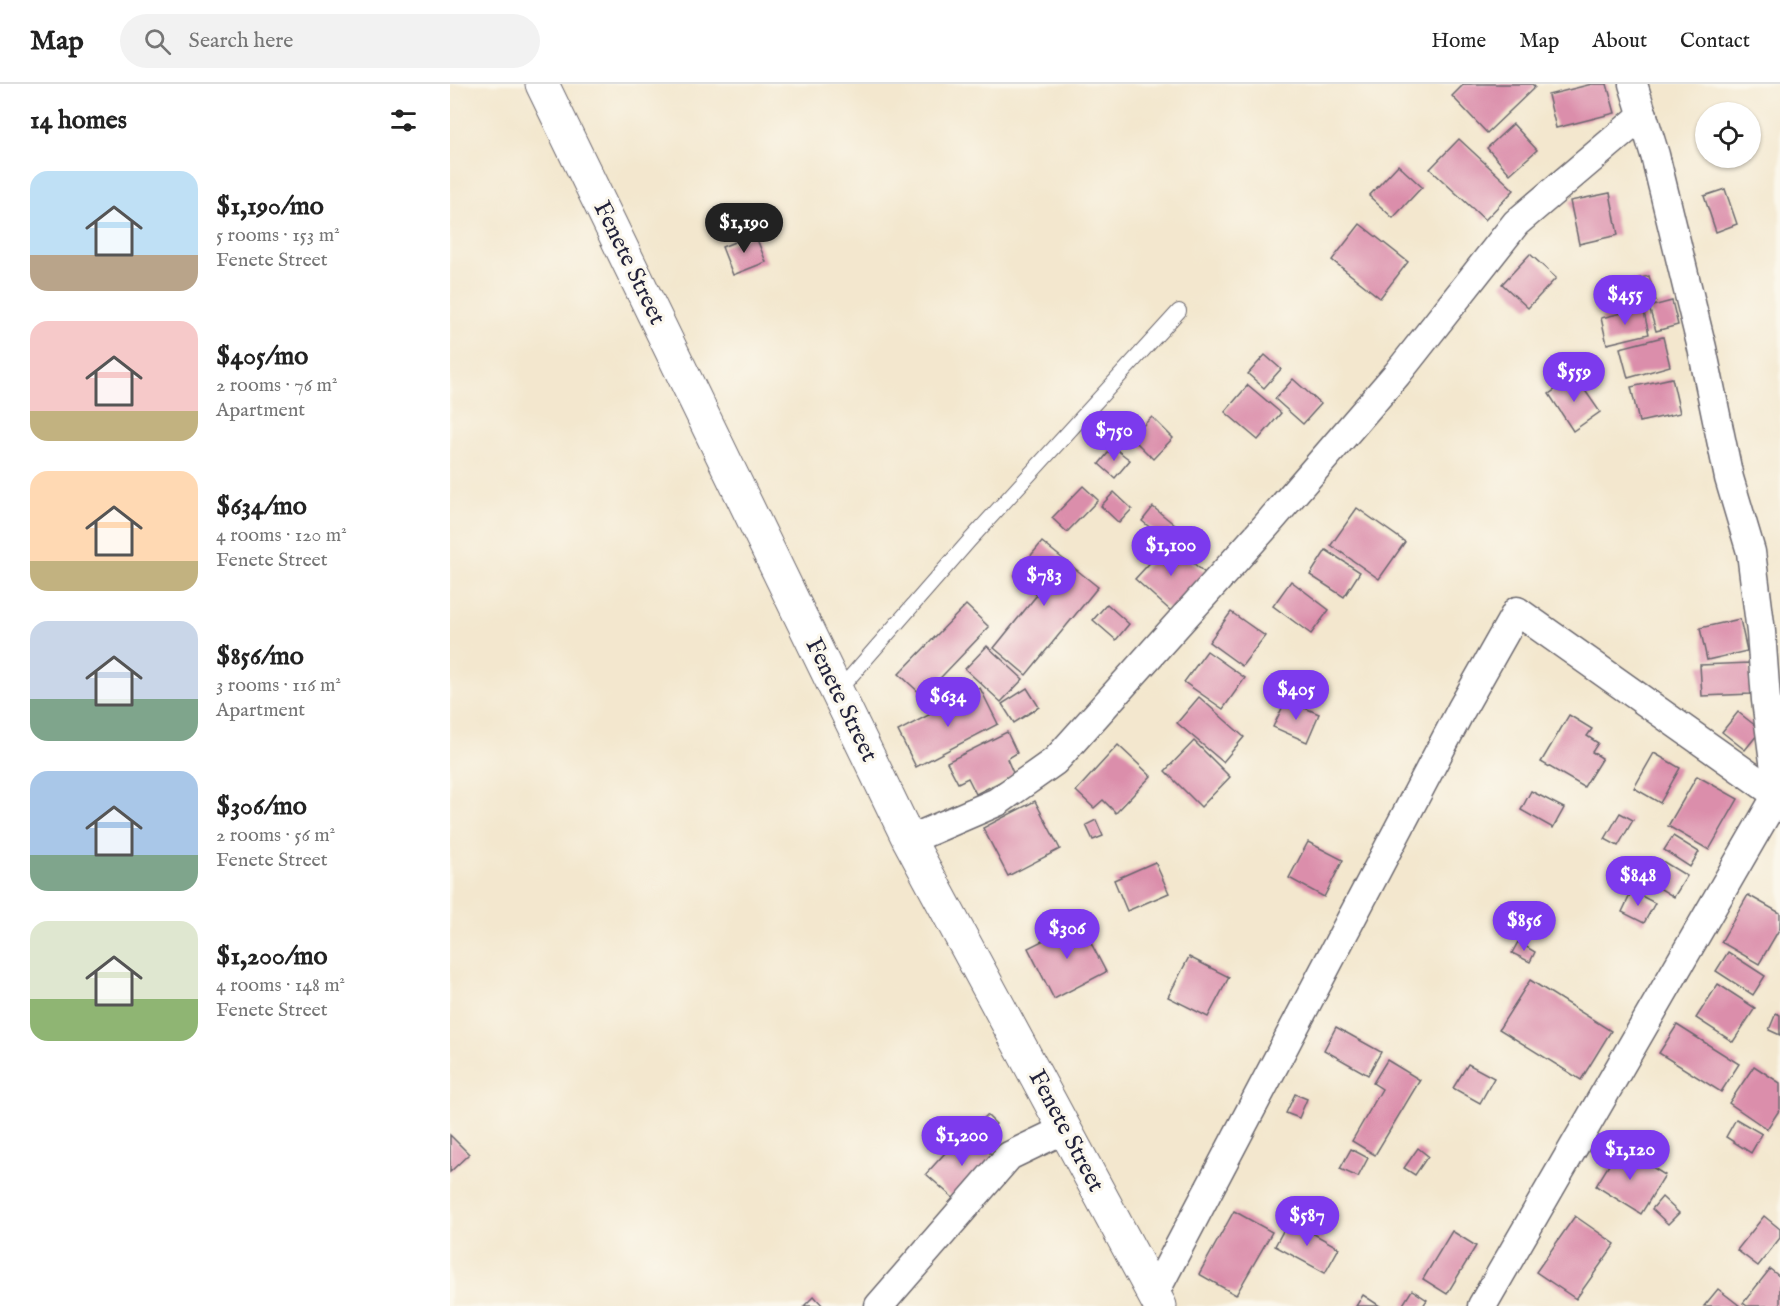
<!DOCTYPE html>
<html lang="en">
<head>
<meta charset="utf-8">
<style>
  :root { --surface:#fff; --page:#f2f2f2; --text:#222; --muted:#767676; --line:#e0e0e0; --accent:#7c3aed }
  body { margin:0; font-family:"IM FELL English",serif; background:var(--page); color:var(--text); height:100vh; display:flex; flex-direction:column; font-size:22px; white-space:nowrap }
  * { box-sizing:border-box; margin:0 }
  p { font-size:20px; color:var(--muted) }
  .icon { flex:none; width:33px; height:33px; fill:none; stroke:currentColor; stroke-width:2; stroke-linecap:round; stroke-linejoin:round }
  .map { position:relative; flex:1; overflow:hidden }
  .details { display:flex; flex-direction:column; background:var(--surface); width:450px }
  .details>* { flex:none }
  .fabs { position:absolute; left:1245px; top:18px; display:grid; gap:12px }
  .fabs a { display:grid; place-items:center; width:66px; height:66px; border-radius:50%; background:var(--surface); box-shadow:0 2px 4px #0004; font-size:30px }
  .price { position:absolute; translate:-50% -51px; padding:0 14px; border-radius:21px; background:var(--accent); color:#fff; font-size:20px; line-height:39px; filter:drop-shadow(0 2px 3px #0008) }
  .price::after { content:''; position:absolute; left:50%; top:36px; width:18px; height:14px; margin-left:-9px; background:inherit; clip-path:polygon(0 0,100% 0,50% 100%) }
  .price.active { background:#222; color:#fff }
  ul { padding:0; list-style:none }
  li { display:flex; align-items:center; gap:18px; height:150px; padding:0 30px }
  li span { display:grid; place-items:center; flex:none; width:168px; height:120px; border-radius:18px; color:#555 }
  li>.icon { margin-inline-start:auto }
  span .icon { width:72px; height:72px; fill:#fffc; stroke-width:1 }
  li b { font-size:26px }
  h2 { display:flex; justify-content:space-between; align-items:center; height:72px; padding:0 30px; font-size:26px }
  header { display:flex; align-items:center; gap:36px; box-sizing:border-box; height:84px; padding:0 30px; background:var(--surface); border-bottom:2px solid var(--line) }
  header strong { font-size:28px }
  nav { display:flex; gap:33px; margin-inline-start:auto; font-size:21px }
  .search { width:420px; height:54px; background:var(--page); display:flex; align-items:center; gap:15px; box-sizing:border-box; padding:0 21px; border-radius:33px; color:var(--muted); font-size:22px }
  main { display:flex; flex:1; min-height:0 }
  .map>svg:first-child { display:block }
  .building { fill:#db8eab }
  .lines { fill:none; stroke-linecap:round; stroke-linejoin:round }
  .service-casing { stroke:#6b676e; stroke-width:16 }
  .minor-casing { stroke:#6b676e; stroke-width:31 }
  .secondary-casing { stroke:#6b676e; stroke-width:35 }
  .service { stroke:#fff; stroke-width:14 }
  .minor { stroke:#fff; stroke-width:28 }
  .secondary { stroke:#fff; stroke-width:33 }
  .labels { text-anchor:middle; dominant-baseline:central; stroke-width:6; stroke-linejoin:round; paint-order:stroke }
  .street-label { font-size:24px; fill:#22223b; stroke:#fbf7ec }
</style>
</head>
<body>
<header>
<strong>Map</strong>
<div class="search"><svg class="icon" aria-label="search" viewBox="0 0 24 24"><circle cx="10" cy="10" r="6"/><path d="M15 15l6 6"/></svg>Search here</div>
<nav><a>Home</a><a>Map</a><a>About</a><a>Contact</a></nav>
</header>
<main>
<section class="details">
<h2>14 homes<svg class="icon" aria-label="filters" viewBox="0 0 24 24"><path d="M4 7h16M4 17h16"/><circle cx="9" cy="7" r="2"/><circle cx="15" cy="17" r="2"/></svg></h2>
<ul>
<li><span style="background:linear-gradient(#bfe0f5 70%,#b9a48a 0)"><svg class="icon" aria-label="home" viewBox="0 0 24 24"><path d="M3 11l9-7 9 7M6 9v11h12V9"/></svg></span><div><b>$1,190/mo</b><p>5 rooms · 153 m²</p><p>Fenete Street</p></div></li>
<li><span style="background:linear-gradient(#f6c9c9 75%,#c2b280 0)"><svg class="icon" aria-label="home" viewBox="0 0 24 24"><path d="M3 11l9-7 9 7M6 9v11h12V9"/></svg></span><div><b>$405/mo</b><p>2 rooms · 76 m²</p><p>Apartment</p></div></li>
<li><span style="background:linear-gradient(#ffd9b3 75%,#c2b280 0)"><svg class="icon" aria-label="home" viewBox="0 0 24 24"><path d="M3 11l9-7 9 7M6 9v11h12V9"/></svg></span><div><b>$634/mo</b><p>4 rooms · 120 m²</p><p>Fenete Street</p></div></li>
<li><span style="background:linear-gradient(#c9d6e8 65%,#7fa58c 0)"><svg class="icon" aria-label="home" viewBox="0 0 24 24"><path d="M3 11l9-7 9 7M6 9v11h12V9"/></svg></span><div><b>$856/mo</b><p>3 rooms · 116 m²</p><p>Apartment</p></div></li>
<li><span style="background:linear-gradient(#a9c7e8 70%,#7fa58c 0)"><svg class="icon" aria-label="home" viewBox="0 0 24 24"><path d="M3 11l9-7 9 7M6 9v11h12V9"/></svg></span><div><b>$306/mo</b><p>2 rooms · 56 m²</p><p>Fenete Street</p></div></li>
<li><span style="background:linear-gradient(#dfe7d0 65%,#8fb573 0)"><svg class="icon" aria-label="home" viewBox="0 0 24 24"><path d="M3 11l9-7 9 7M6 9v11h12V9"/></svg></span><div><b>$1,200/mo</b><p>4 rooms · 148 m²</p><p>Fenete Street</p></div></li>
</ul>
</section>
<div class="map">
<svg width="1330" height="1222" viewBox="0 0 1330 1222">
  <rect width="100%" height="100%" fill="#fbf7ec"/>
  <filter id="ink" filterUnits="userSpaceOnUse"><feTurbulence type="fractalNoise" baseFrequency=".0167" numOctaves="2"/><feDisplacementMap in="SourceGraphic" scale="12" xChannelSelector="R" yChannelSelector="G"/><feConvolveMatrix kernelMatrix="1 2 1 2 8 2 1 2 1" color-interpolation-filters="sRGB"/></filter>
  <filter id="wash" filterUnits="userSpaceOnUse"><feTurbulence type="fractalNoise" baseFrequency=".008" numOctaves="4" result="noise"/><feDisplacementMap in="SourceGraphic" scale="24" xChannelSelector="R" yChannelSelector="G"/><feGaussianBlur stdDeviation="1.35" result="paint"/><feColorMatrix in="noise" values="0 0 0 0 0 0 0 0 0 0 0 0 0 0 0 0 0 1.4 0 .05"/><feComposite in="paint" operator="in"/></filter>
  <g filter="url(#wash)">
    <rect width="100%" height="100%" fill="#f3e7ce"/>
    <g id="blocks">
      <!-- building -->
      <g class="building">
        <polygon points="1014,0 1082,0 1085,3 1037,49 1002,12"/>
        <polygon points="1142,0 1157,0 1165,29 1106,44 1098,11"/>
        <polygon points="1063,40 1087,66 1060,90 1037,64"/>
        <polygon points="1009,55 1064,106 1035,136 980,85"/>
        <polygon points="948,81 972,103 943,134 919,112"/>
        <polygon points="1275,105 1287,140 1266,148 1254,112"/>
        <polygon points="1160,109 1168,151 1129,160 1120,117"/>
        <polygon points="910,140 958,178 930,214 882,176"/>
        <polygon points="305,150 316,178 283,191 272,163"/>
        <polygon points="1080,170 1106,194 1078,224 1052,200"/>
        <polygon points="1199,192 1206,217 1169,226 1162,201"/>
        <polygon points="1222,217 1228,241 1206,247 1199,223"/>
        <polygon points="1193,224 1199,250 1157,260 1151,234"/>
        <polygon points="1213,253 1220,282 1178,294 1170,264"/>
        <polygon points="815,271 831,285 814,304 798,290"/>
        <polygon points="1125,292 1150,328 1123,347 1099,310"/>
        <polygon points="1222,294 1230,329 1189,338 1181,303"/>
        <polygon points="843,295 871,320 853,340 825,315"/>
        <polygon points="798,301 831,329 808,356 775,328"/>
        <polygon points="702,333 723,354 703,375 681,353"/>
        <polygon points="663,363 680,376 665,394 649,380"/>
        <polygon points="633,402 648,416 617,448 602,434"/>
        <polygon points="664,408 682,425 669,439 651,422"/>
        <polygon points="703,423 725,441 714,455 692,437"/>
        <polygon points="907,424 955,458 929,495 881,461"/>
        <polygon points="592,458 648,503 576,591 544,564 587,511 564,492"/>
        <polygon points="719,458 756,490 722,528 685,495"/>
        <polygon points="876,466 910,488 894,513 860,491"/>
        <polygon points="841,497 879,526 861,550 823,522"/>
        <polygon points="657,520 679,540 666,556 643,536"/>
        <polygon points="516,521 539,543 473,612 449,590"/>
        <polygon points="781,528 815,552 792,582 759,558"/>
        <polygon points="1290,535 1297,567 1257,576 1250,544"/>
        <polygon points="537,562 573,595 551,618 515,585"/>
        <polygon points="757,567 795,594 773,625 734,598"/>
        <polygon points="1300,579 1301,610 1252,612 1250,581"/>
        <polygon points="530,604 548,640 466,683 448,647"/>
        <polygon points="577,604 589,623 564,639 552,620"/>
        <polygon points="749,613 794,653 773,678 727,639"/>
        <polygon points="836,616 869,630 857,658 823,643"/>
        <polygon points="1288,628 1311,646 1295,666 1272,648"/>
        <polygon points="1119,631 1142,645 1137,652 1148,659 1142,668 1152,674 1134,703 1091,678"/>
        <polygon points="557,648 567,669 557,675 564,691 526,710 518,694 508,699 497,678"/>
        <polygon points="744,657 780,693 751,723 715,687"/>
        <polygon points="668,661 701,692 666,729 653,716 644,724 626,707"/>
        <polygon points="1204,669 1230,684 1210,719 1184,704"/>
        <polygon points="1247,692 1288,715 1259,766 1218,742"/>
        <polygon points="1081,707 1114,724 1103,744 1071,726"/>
        <polygon points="585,717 610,765 558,792 533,744"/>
        <polygon points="1170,729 1183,736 1168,762 1155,755"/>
        <polygon points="646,736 653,752 643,756 636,741"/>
        <polygon points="1223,752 1249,768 1240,783 1214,766"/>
        <polygon points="858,758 893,776 874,813 839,794"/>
        <polygon points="1209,775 1237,792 1224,813 1196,796"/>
        <polygon points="705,778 719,809 677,827 664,796"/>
        <polygon points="1182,807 1205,819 1194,839 1172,828"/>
        <polygon points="1298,811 1330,829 1330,844 1309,880 1271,858"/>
        <polygon points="630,838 656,888 604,915 578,864"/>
        <polygon points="1068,858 1085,868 1080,878 1062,869"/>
        <polygon points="1278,868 1315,892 1303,911 1266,887"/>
        <polygon points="739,873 779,893 758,933 718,913"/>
        <polygon points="1080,896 1161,947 1131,996 1049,945"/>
        <polygon points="1268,900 1305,924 1283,958 1246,934"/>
        <polygon points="1326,929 1330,931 1330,951 1319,946"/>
        <polygon points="1227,941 1289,980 1271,1008 1209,969"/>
        <polygon points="886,943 931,968 918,991 874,966"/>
        <polygon points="937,976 970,996 925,1071 902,1057 932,1005 923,999"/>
        <polygon points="1018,980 1044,994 1030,1019 1003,1004"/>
        <polygon points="1304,982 1330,999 1330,1025 1317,1045 1279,1019"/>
        <polygon points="845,1010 857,1015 849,1034 836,1029"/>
        <polygon points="537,1031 546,1040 531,1056 521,1047"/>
        <polygon points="1286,1035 1312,1050 1301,1069 1276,1053"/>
        <polygon points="515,1047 549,1077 510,1120 476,1090"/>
        <polygon points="0,1051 19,1070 0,1088"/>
        <polygon points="1170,1063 1215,1091 1191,1130 1146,1102"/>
        <polygon points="968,1064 978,1072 965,1091 954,1084"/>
        <polygon points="901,1065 918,1074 908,1093 890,1085"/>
        <polygon points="1212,1113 1229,1129 1218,1140 1202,1125"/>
        <polygon points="784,1127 822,1148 786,1211 749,1190"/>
        <polygon points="1125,1132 1165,1160 1126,1215 1086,1188"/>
        <polygon points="1314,1132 1330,1145 1330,1154 1308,1182 1287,1166"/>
        <polygon points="839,1136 889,1164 875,1189 825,1162"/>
        <polygon points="1002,1147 1026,1162 997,1210 973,1195"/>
        <polygon points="1320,1185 1330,1193 1330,1222 1297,1222 1293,1219"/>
        <polygon points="1268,1205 1290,1222 1254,1222"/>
        <polygon points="962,1206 977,1216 973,1222 952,1222"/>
        <polygon points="913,1211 930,1222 906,1222"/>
        <polygon points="364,1212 373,1222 354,1222"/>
      </g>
    </g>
  </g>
  <g filter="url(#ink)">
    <use href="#blocks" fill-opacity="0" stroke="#6b676e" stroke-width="1.5"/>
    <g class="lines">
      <!-- service casing -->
      <g class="service-casing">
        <polyline id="service" points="388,607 519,457 729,227"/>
      </g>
      <!-- minor casing -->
      <g class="minor-casing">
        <g id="minor">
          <polyline points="1183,0 1205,71 1252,264 1279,394 1301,468 1311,548 1316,616 1330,724"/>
          <polyline points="459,756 547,718 605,677 815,443 947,290 1066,139 1193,31"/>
          <polyline points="704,1210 1011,626 1067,527 1327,711"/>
          <polyline points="429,1222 559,1072 615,1045"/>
          <polyline points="1032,1222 1327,711"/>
        </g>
      </g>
      <!-- secondary casing -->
      <g class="secondary-casing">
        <polyline id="secondary" points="92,0 459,756 710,1222"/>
      </g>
      <!-- service -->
      <use href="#service" class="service"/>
      <!-- minor -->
      <use href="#minor" class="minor"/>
      <!-- secondary -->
      <use href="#secondary" class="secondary"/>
    </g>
  </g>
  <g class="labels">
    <!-- street labels -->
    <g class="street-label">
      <text transform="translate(179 179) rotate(64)">Fenete Street</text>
      <text transform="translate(391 616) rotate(64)">Fenete Street</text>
      <text transform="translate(616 1047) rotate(62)">Fenete Street</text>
    </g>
  </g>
</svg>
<div class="fabs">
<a><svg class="icon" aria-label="locate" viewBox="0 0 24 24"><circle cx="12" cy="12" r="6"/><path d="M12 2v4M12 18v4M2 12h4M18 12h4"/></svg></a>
</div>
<b class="price active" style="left:294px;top:170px">$1,190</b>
<b class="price" style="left:1175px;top:242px">$455</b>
<b class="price" style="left:1124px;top:319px">$559</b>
<b class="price" style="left:664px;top:378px">$750</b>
<b class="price" style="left:721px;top:493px">$1,100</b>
<b class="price" style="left:594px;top:523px">$783</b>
<b class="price" style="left:846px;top:637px">$405</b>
<b class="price" style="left:498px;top:644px">$634</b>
<b class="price" style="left:1188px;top:823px">$848</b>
<b class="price" style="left:1074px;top:868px">$856</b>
<b class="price" style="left:617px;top:876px">$306</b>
<b class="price" style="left:512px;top:1083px">$1,200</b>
<b class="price" style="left:1180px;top:1097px">$1,120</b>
<b class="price" style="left:857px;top:1163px">$587</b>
</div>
</main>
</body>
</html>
